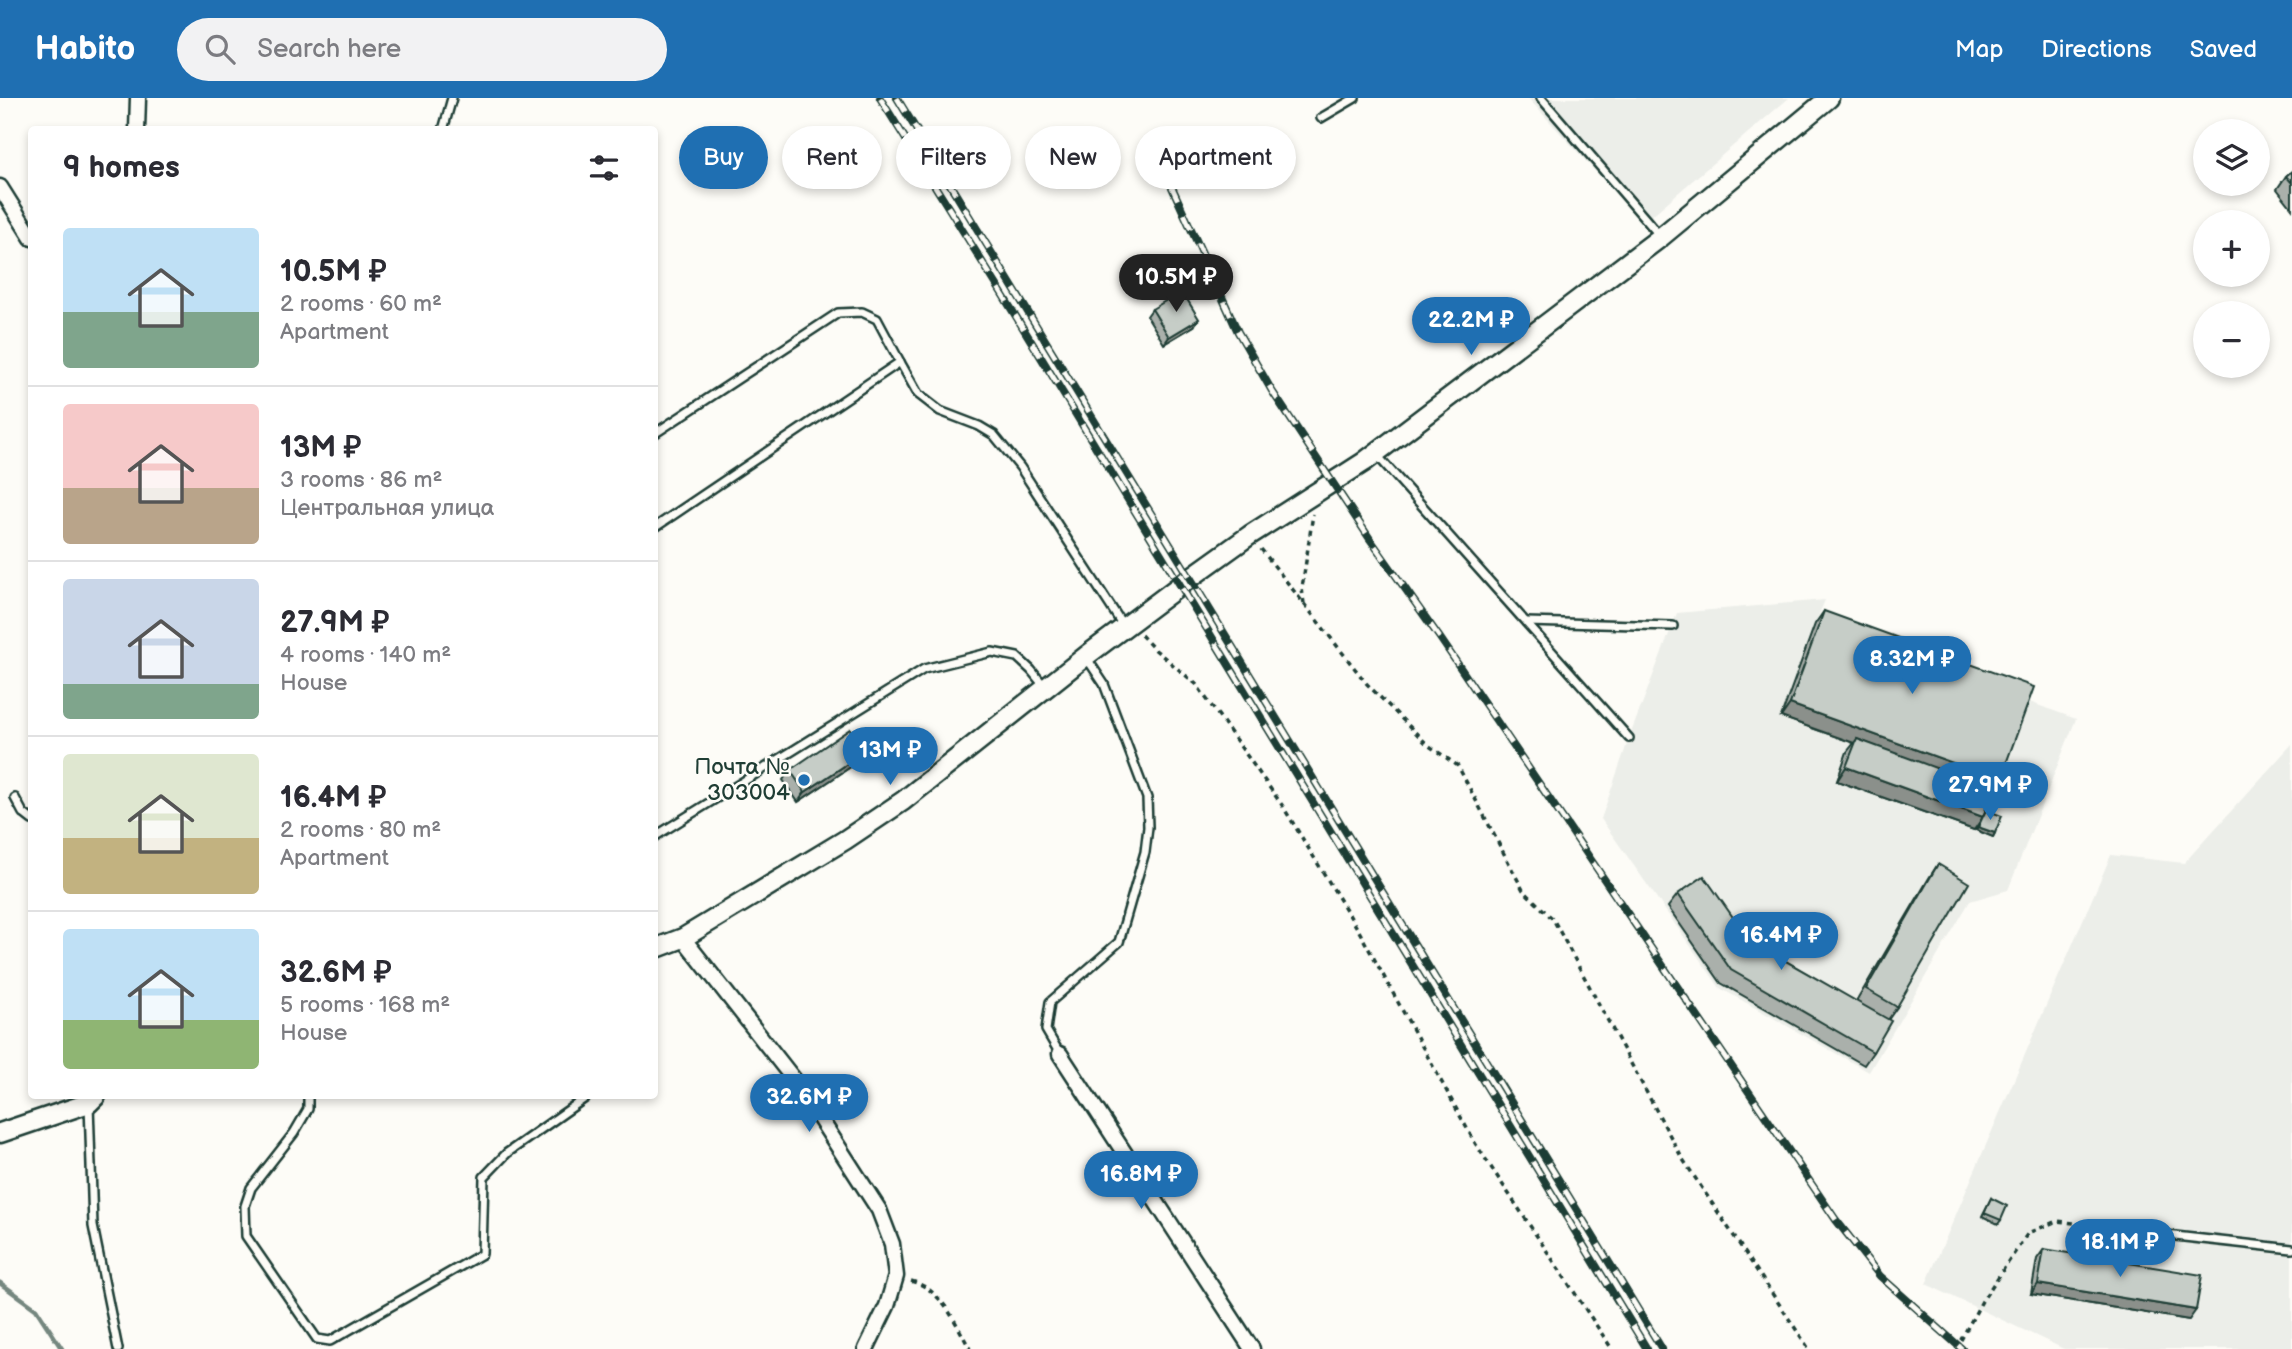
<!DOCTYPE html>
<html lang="en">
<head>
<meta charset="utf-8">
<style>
  :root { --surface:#fff; --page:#f2f2f3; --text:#2b2b33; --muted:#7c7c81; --line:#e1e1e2; --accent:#1f6fb2 }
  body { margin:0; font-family:"Balsamiq Sans",sans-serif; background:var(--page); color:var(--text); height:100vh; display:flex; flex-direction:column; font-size:26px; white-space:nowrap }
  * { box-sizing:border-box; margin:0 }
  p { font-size:23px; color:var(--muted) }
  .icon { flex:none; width:38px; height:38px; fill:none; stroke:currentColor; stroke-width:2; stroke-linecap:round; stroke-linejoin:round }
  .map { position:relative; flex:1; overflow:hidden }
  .details { position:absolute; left:28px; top:28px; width:630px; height:973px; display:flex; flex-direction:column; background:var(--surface); border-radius:7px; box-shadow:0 4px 10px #0003 }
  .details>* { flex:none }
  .banner { position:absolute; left:679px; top:28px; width:665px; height:63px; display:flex; gap:14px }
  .fabs { position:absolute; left:2193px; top:21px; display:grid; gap:14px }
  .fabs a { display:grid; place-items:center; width:77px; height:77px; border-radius:50%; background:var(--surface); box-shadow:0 4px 10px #0003; font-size:35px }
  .price { position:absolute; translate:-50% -60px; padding:0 16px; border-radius:24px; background:var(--accent); color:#fff; font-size:23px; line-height:46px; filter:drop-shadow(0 2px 4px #0008) }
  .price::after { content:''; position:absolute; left:50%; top:42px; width:21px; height:16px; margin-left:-10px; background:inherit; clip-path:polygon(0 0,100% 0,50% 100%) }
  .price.active { background:#222; color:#fff }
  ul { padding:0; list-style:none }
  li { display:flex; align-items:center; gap:21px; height:175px; padding:0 35px }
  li+li { border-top:2px solid var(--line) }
  li span { display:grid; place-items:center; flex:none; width:196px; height:140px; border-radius:7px; color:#555 }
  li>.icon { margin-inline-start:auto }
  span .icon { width:84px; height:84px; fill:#fffc; stroke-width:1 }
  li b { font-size:30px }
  h2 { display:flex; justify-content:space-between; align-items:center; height:84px; padding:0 35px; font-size:30px }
  .tag { padding:0 24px; border-radius:32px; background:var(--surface); box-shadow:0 4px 10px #0003; font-size:24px; line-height:63px }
  .tag.active { background:var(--accent); color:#fff }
  header { display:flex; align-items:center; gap:42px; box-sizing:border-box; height:98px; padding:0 35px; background:var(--accent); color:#fff }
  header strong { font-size:33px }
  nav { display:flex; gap:38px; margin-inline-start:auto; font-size:24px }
  .search { width:490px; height:63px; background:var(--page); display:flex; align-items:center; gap:18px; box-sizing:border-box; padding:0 24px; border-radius:38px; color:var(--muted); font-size:26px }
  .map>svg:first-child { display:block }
  .built { fill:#eceee9 }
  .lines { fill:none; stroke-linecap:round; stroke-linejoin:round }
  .stream { stroke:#75877f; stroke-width:5 }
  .service-casing { stroke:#1f3d34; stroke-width:12 }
  .minor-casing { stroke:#1f3d34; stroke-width:19 }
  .tertiary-casing { stroke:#1f3d34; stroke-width:23 }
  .path { stroke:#1f3d34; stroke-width:3.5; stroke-dasharray:5 5; stroke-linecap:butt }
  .service { stroke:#fdfcf7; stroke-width:7 }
  .minor { stroke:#fdfcf7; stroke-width:14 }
  .tertiary { stroke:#fdfcf7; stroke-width:18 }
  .rail-casing { stroke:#1f3d34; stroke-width:8 }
  .rail { stroke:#fdfcf7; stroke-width:5; stroke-dasharray:16; stroke-linecap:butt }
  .wall { fill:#aab0ab; stroke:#1f3d34; stroke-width:2 }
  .shaded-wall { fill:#8b908b; stroke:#1f3d34; stroke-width:2 }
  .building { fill:#c6cdc7; stroke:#1f3d34; stroke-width:2 }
  .poi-dot { fill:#1f6fb2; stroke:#fdfcf7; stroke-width:2.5 }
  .labels { text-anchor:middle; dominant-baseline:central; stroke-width:5; stroke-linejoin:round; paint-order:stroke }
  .poi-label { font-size:23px; fill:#1f3d34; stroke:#fdfcf7; text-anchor:end }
</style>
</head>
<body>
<header>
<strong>Habito</strong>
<div class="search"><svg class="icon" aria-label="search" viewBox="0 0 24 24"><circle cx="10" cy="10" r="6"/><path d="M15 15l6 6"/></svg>Search here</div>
<nav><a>Map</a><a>Directions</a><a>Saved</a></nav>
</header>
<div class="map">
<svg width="2292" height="1251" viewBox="0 0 2292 1251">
  <rect width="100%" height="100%" fill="#fdfcf7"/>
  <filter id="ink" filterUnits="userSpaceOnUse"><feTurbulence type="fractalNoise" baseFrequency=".0143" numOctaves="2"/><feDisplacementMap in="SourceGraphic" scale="14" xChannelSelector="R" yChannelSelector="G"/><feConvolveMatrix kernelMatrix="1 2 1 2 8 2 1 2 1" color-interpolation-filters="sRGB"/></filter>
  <g filter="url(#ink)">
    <!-- built -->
    <g class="built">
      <polygon points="1528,0 1789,0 1643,125"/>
      <polygon points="1825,502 1815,526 2076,621 2008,792 1970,803 1869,974 1720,890 1601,721 1629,640 1677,515"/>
      <polygon points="2292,646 2292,1251 2064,1251 1926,1186 2111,757 2184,765"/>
    </g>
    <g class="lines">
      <!-- stream -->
      <polyline class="stream" points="0,1185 36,1211 62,1251"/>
      <!-- service casing -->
      <g class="service-casing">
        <g id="service">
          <polyline points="1541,0 1661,139"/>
          <polyline points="1321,20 1355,0"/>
          <polyline points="443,32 452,0"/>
          <polyline points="900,264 918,296 940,313 979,328 994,337 1020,369 1124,529"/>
          <polyline points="654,336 838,215 862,214 877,221 900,264 654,430"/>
          <polyline points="1376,356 1629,640"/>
          <polyline points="1526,524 1673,528"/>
          <polyline points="15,700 23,715 32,722"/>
          <polyline points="654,739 924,571 992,554 1017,559 1031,572 1045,589"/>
          <polyline points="1060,956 1046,932 1050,904 1119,844 1145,754 1148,729 1147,700 1104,586 1086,559"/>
          <polyline points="308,998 308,1011 294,1035 251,1090 245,1108 246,1138 317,1241 330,1243 482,1156 484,1079 507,1055 588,998"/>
          <polyline points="89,1006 93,1128 118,1251"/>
          <polyline points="2130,1133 2292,1151"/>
        </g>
      </g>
      <!-- minor casing -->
      <g class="minor-casing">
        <g id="minor">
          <polyline points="137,32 138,0"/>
          <polyline points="0,89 32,140"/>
          <polyline points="683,840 799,988 879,1112 892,1146 896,1178 887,1208 866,1251"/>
          <polyline points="1060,956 1252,1251"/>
        </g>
      </g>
      <!-- tertiary casing -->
      <g class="tertiary-casing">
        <g id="tertiary">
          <polyline points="654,851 683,840 845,742 903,703 1086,558 1190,480 1250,437 1364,364 1661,139 1829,0"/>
          <polyline points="0,1035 89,1005 96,998"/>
        </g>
      </g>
      <!-- path -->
      <g class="path">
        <polyline points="1261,451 1367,586 1428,647 1458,668 1523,792 1553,821 1682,1060 1809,1251"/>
        <polyline points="1304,506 1302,490 1313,416"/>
        <polyline points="1141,537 1153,550 1196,586 1282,707 1359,833 1475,1045 1612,1251"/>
        <path d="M 911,1183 C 942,1191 956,1226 970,1251"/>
        <polyline points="1956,1251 1982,1203 2028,1135 2057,1123 2121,1131"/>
      </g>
      <!-- service -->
      <use href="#service" class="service"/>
      <!-- minor -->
      <use href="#minor" class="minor"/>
      <!-- tertiary -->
      <use href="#tertiary" class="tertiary"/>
      <!-- rail casing -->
      <g class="rail-casing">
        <g id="rail">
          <polyline points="880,0 1001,194 1647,1251"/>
          <polyline points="897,0 1662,1251"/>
          <polyline points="1171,87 1238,234 1272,293 1370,441 1440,540 1836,1122 1880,1178 1962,1251"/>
        </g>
      </g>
      <!-- rail -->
      <use href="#rail" class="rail"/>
    </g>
    <!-- wall -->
    <g class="wall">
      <polygon points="2292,73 2292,110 2277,91 2286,78"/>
      <polygon points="1152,211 1194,228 1164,246 1147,218"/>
      <polygon points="1824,513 1993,691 1986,712 1995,735 1993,739 1976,732 1979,726 1974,732 1837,683 1847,654 1854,645 1781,619 1815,526"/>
      <polygon points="858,664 798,704 783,682 790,672"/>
      <polygon points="1938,766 1897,909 1888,922 1873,954 1864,967 1721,885 1668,809 1678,796 1749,842 1856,904 1929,780"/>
      <polygon points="1991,1100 2001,1122 1998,1126 1982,1118"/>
      <polygon points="2044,1151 2189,1222 2031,1196 2037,1161"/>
    </g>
    <!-- shaded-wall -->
    <g class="shaded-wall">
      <polygon points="1199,221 1194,228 1164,246 1169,239"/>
      <polygon points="1790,606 2000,682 1991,695 1857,641 1854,645 1781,619"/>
      <polygon points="865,654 858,664 798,704 805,694"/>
      <polygon points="1846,669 1983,719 1974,732 1837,683"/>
      <polygon points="1978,729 1995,735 1993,739 1976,732"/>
      <polygon points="2038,1186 2196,1212 2189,1222 2031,1196"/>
    </g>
    <!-- building -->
    <g class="building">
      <polygon points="2292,73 2292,85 2286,78"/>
      <polygon points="1182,193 1199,221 1169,239 1152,211"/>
      <polygon points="1824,513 2034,589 2000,682 1790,606"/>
      <polygon points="850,631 865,654 805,694 790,672"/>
      <polygon points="1857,641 1993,691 1983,719 1846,669"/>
      <polygon points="1986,712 2002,718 1995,735 1978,729"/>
      <polygon points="1938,766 1969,785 1897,909 1866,891"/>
      <polygon points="1704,778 1749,842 1891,923 1873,954 1731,872 1678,796"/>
      <polygon points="1991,1100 2007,1108 2001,1122 1984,1115"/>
      <polygon points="2044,1151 2202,1177 2196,1212 2038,1186"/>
    </g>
  </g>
  <!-- markers -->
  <circle class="poi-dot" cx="804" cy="682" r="7"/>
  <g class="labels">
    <!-- poi labels -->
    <g class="poi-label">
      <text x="790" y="669">Почта №<tspan x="790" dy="26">303004</tspan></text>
    </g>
  </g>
</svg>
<div class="fabs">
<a><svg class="icon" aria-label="layers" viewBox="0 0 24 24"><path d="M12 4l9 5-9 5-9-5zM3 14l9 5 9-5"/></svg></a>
<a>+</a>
<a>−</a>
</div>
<b class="price active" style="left:1176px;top:216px">10.5M ₽</b>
<b class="price" style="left:1471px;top:259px">22.2M ₽</b>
<b class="price" style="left:1912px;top:598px">8.32M ₽</b>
<b class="price" style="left:890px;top:689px">13M ₽</b>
<b class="price" style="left:1990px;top:724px">27.9M ₽</b>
<b class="price" style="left:1781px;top:874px">16.4M ₽</b>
<b class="price" style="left:809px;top:1036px">32.6M ₽</b>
<b class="price" style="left:1141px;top:1113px">16.8M ₽</b>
<b class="price" style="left:2120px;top:1181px">18.1M ₽</b>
<div class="banner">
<a class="tag active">Buy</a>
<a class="tag">Rent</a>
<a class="tag">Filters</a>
<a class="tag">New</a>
<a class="tag">Apartment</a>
</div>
<section class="details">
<h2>9 homes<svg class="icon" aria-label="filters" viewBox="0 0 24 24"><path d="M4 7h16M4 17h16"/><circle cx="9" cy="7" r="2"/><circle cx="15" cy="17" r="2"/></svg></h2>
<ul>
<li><span style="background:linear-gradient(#bfe0f5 60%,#7fa58c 0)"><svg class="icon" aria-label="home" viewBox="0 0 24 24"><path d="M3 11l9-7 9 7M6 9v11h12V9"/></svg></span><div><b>10.5M ₽</b><p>2 rooms · 60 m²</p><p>Apartment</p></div></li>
<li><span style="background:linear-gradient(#f6c9c9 60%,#b9a48a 0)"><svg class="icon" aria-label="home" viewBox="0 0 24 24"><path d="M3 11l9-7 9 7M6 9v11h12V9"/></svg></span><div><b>13M ₽</b><p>3 rooms · 86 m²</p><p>Центральная улица</p></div></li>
<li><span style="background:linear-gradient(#c9d6e8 75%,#7fa58c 0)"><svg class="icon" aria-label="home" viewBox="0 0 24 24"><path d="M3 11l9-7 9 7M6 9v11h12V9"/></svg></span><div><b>27.9M ₽</b><p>4 rooms · 140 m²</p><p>House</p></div></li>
<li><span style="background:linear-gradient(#dfe7d0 60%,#c2b280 0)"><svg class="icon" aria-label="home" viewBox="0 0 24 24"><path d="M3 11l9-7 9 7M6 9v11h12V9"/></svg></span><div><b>16.4M ₽</b><p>2 rooms · 80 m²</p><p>Apartment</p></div></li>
<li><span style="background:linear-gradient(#bfe0f5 65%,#8fb573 0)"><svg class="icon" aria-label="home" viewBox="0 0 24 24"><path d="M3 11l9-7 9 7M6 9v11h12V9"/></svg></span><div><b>32.6M ₽</b><p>5 rooms · 168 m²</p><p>House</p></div></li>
</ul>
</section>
</div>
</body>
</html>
